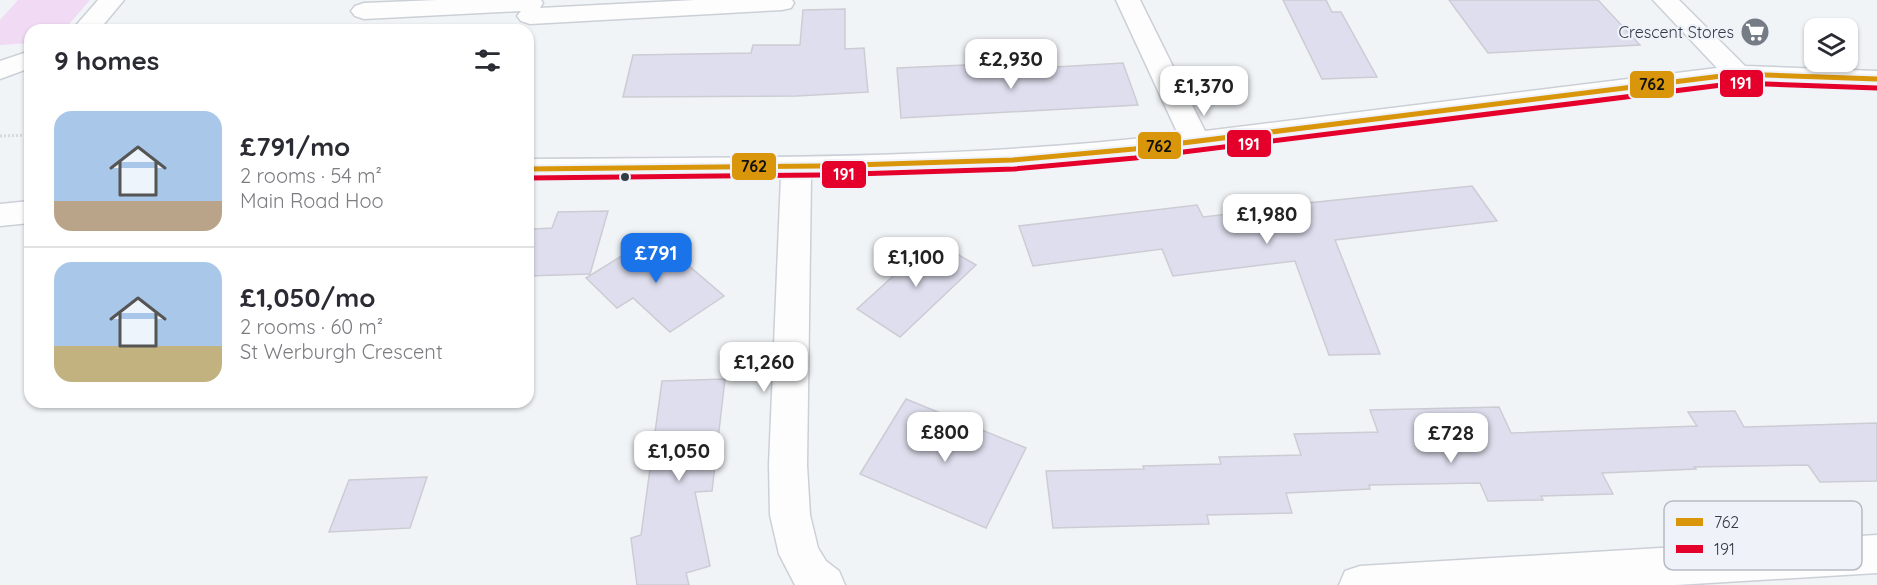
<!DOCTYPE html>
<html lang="en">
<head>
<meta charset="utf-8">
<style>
  :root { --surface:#fff; --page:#f2f2f3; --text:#2b2b33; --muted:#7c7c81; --line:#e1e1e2; --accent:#1a73e8 }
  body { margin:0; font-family:Quicksand,sans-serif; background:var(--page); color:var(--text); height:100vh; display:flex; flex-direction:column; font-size:22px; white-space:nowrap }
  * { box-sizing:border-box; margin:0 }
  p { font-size:20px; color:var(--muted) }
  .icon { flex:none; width:33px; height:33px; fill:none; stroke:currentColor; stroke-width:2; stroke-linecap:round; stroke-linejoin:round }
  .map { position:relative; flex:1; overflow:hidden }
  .side { position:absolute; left:24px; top:24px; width:510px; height:384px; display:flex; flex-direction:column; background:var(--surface); border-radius:18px; box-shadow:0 2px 4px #0004 }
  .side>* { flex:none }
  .tools { position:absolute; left:1804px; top:18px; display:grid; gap:12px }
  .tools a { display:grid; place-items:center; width:54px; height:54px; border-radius:12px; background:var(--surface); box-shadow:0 2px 4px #0004; font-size:30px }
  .price { position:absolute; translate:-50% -51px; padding:0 14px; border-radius:12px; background:#fff; color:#222; font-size:20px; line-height:39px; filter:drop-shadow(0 2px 3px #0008) }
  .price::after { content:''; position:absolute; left:50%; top:36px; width:18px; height:14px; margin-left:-9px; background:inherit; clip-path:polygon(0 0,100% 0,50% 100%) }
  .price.on { background:var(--accent); color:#fff }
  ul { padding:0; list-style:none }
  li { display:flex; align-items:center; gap:18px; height:150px; padding:0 30px }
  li+li { border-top:2px solid var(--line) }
  li span { display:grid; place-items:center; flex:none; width:168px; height:120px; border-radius:18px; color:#555 }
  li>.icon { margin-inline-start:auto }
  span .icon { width:72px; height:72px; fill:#fffc; stroke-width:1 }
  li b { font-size:26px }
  h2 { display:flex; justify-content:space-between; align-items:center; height:72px; padding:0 30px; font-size:26px }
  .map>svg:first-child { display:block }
  .green { fill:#f0daf4 }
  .building { fill:#dfdeee; stroke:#ccccd4; stroke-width:1.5 }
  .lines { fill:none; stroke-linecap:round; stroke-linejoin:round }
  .minor-casing { stroke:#cbd0d7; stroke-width:3 }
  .path { stroke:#d8d9da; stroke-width:3; stroke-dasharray:2 2; stroke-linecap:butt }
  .minor { fill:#fdfdfe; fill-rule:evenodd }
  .bus-1-casing { stroke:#eff3f9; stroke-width:9 }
  .bus-2-casing { stroke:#eff3f9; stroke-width:9 }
  .bus-1 { stroke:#da960b; stroke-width:5 }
  .bus-2 { stroke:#e4002b; stroke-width:5 }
  .bus-dot { fill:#333b47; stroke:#eff3f9; stroke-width:2 }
  .labels { text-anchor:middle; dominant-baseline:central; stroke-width:4.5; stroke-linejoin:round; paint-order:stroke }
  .far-poi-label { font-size:16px; fill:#333b47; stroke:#eff3f9; text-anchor:end }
  .key { fill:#eff3f9; stroke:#b7bcc4; stroke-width:1.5 }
  .key-label { font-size:16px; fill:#333b47 }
  .line-badge { stroke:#eff3f9; stroke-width:2 }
  .badge-label { font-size:16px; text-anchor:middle; font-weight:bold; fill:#fff }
  .pale-badge-label { font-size:16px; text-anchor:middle; font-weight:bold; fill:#111 }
</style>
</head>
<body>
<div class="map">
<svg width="1877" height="585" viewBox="0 0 1877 585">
  <rect width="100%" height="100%" fill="#f1f4f7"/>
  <!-- green -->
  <polygon class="green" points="18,0 90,0 64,30 30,30 30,43 0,45 0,20"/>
  <!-- building -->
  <g class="building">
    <polygon points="1283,0 1326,0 1332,12 1341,12 1377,77 1322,79"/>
    <polygon points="1449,0 1598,0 1640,45 1488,53"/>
    <polygon points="845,9 845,49 864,48 868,92 797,96 623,97 633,55 751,53 753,45 800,45 803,10"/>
    <polygon points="1123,63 1138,105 901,118 897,68 965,65 966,72"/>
    <polygon points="1472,186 1497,221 1335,240 1380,354 1329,355 1295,261 1173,276 1162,249 1033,266 1019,226 1197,205 1203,217 1299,206 1298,204"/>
    <polygon points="608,211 590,274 528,276 528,244 533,229 552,228 558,212"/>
    <polygon points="654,236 724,296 670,332 633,298 617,308 586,278"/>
    <polygon points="933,240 976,265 900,337 857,309"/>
    <polygon points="725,379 712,491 695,492 710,566 686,573 689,585 637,585 631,538 641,535 662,381"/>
    <polygon points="906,399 1026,448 986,528 860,474"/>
    <polygon points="1499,407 1511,433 1697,426 1688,412 1735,411 1744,427 1877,423 1877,481 1820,482 1808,465 1694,467 1696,469 1602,473 1613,494 1541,496 1543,500 1488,501 1480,483 1369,485 1370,489 1286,493 1292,513 1207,515 1209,524 1053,528 1046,471 1144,469 1143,466 1221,464 1219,457 1301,455 1294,434 1378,432 1370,410"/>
    <polygon points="427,477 410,528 329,532 349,480"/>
  </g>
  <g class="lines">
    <!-- minor casing -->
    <g class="minor-casing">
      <g id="minor">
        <polygon points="98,0 124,0 99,30 72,30"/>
        <polygon points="437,0 541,0 543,3 540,8 695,0 792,0 794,3 791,8 782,10 530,24 521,21 517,16 521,11 364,19 355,16 351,11 355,6 364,3"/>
        <path d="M 1116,0 L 1140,0 L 1205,131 L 1717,68 L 1653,0 L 1679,0 L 1745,66 L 1877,71 L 1877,87 L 1738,82 L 1134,159 L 1013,170 L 811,176 L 807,465 L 810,515 L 818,548 L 826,561 L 839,571 L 845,585 L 795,585 L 779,554 L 770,515 L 769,465 L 781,176 L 528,179 L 528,159 C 745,157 962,160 1178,134 Z"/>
        <polygon points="30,51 30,68 0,79 0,61"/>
        <polygon points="30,201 30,223 0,226 0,204"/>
        <polygon points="1877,535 1877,573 1676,585 1339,585 1345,571 1360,566"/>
      </g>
    </g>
    <!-- path -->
    <polyline class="path" points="0,136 30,135"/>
    <!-- minor -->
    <use href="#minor" class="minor"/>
    <!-- bus-1 casing -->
    <g class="bus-1-casing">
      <polyline id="bus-1" points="528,169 822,166 1013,160 1134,149 1738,74 1877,79"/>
    </g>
    <!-- bus-2 casing -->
    <g class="bus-2-casing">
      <polyline id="bus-2" points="528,178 822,175 1014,169 1135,158 1738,83 1877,88"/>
    </g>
    <!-- bus-1 -->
    <use href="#bus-1" class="bus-1"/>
    <!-- bus-2 -->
    <use href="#bus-2" class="bus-2"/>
  </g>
  <!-- icons -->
  <defs>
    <g id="supermarket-disc" transform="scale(1.5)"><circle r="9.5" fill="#767c85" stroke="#eff3f9"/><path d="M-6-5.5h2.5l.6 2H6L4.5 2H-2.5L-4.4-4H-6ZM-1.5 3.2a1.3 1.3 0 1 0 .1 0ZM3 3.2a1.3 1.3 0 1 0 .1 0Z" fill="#fff"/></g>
  </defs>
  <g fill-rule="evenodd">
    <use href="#supermarket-disc" x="1755" y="32"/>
  </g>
  <!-- markers -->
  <circle class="bus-dot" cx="625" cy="177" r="5"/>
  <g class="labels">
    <!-- far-poi labels -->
    <g class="far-poi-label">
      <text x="1734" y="32">Crescent Stores</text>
    </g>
  </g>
  <!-- legend -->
  <rect x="1664" y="501" width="198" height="69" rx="9" class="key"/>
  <rect x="1676" y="518" width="27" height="8" fill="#da960b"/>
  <rect x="1676" y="545" width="27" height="8" fill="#e4002b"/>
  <g class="key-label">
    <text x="1714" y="528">762</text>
    <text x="1714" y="555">191</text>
  </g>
  <g class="line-badge">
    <rect x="1719" y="69" width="45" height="29" rx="6" fill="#e4002b"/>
    <rect x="1629" y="70" width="46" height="29" rx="6" fill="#da960b"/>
    <rect x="1226" y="129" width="46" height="29" rx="6" fill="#e4002b"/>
    <rect x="1137" y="131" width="45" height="29" rx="6" fill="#da960b"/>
    <rect x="731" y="152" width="46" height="29" rx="6" fill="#da960b"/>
    <rect x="821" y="160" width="46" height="29" rx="6" fill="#e4002b"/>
  </g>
  <g class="badge-label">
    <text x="1741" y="89">191</text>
    <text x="1249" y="150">191</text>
    <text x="844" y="180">191</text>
  </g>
  <g class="pale-badge-label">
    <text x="1652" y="90">762</text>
    <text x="1159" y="152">762</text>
    <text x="754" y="172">762</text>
  </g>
</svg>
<div class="tools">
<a><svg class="icon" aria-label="layers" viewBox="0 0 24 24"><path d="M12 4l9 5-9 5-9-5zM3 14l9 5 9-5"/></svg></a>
</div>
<b class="price" style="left:1011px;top:90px">£2,930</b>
<b class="price" style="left:1204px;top:117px">£1,370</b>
<b class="price" style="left:1267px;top:245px">£1,980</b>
<b class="price on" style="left:656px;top:284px">£791</b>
<b class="price" style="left:916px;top:288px">£1,100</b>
<b class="price" style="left:764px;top:393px">£1,260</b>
<b class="price" style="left:945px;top:463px">£800</b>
<b class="price" style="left:1451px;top:464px">£728</b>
<b class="price" style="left:679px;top:482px">£1,050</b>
<section class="side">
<h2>9 homes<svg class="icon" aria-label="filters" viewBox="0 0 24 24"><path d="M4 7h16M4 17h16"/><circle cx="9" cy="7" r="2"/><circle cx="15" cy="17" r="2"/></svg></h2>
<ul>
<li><span style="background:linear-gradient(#a9c7e8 75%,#b9a48a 0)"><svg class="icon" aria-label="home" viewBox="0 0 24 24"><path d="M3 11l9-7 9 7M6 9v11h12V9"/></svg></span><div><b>£791/mo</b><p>2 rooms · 54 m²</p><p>Main Road Hoo</p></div></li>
<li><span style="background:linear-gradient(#a9c7e8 70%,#c2b280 0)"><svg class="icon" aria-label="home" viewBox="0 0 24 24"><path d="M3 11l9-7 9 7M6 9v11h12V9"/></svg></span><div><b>£1,050/mo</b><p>2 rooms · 60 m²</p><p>St Werburgh Crescent</p></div></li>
</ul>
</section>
</div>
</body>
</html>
